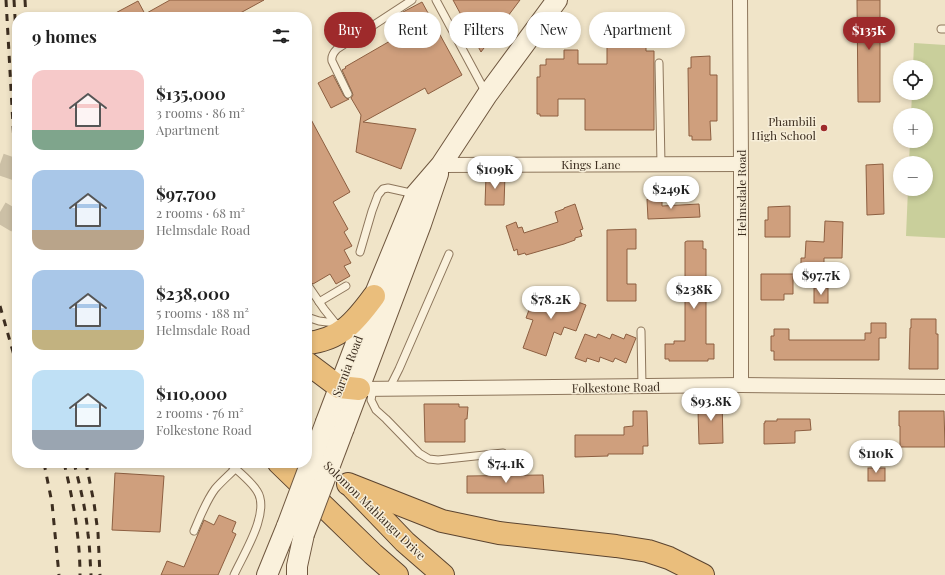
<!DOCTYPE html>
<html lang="en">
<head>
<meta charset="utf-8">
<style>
  :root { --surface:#fff; --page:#f6f6f6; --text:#222; --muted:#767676; --accent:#9e2a2b }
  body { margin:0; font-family:"Playfair Display",serif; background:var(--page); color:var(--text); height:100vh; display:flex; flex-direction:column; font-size:15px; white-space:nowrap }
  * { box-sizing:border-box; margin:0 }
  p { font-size:13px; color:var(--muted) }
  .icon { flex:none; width:22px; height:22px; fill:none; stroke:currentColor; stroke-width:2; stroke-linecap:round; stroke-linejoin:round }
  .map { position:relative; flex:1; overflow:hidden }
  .details { position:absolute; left:12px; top:12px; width:300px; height:456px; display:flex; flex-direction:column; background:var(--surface); border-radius:16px; box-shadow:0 2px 6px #0003 }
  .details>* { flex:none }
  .top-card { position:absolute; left:324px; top:12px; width:380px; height:36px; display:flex; gap:8px }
  .fabs { position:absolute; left:893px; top:60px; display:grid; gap:8px }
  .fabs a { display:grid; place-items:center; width:40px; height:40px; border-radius:50%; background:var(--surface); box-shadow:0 2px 6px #0003; font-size:20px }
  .price { position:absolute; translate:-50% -34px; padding:0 9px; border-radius:14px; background:#fff; color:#222; font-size:13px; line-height:26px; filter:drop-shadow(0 1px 2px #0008) }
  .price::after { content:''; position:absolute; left:50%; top:24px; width:12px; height:9px; margin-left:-6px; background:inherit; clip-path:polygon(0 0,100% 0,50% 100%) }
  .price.on { background:var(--accent); color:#fff }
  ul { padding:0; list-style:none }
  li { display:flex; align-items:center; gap:12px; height:100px; padding:0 20px }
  li span { display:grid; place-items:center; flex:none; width:112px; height:80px; border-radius:12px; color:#555 }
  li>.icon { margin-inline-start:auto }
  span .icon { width:48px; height:48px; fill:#fffc; stroke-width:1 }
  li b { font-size:17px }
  h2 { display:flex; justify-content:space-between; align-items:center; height:48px; padding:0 20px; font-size:17px }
  .chip { padding:0 14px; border-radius:18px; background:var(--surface); box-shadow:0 2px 6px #0003; font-size:14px; line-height:36px }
  .chip.on { background:var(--accent); color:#fff }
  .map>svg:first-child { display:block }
  .green { fill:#c9cf9b }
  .building { fill:#cf9f7d; stroke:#8d5f41 }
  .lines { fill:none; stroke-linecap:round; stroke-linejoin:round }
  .trunk-tunnel { stroke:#ccc0a6; stroke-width:22; stroke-dasharray:22 11; stroke-linecap:butt }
  .service-casing { stroke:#8d765c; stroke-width:9 }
  .minor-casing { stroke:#8d765c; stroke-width:16 }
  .secondary-casing { stroke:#6f573f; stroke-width:22 }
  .trunk-casing { stroke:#5b4430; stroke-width:24 }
  .service { stroke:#faf1dc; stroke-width:7 }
  .minor { stroke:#faf1dc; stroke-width:14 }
  .secondary { stroke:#faf1dc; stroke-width:20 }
  .trunk { stroke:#eabe7c; stroke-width:22 }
  .rail { stroke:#3d2e20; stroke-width:3; stroke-dasharray:7 7; stroke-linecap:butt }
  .secondary-bridge-casing { stroke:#6f573f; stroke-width:22; stroke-linecap:butt }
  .secondary-bridge { stroke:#faf1dc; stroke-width:20 }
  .poi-dot { fill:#9e2a2b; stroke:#f7eed8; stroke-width:1.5 }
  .labels { text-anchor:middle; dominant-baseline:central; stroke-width:3; stroke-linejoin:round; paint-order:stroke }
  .poi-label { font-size:12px; fill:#3d2e20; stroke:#f7eed8; text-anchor:end }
  .street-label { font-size:12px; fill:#3d2e20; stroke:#f7eed8 }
</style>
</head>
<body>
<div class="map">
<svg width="945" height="575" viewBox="0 0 945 575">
  <rect width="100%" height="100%" fill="#f0e4c8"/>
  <!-- green -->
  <polygon class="green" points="914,43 945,45 945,238 906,236 908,189 926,189 926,163 909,163 910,141 926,141 926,115 911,115 912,93 926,93 926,67 913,67"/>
  <!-- building -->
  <g class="building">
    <polygon points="170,0 264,0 233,17 108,17 138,1 145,14"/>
    <polygon points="453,0 520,0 481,52"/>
    <polygon points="857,0 880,0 880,102 858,102"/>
    <polygon points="422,2 462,75 428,94 425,88 363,122 416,129 401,169 356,152 361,115 351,98 353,95 352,92 342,70 346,68 345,67 397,37 388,22 403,12"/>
    <polygon points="646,25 646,51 654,51 654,130 585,130 585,99 558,99 558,116 540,116 540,114 537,114 537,77 540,77 540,65 546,65 546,59 564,59 564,50 578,50 578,64 607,64 607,26"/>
    <polygon points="710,56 710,75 717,75 717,121 710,121 711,140 692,140 692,136 689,136 688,68 691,68 691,57"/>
    <polygon points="333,75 344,96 346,98 349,99 331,108 318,83"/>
    <polygon points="307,112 350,192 333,202 348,229 344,232 352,246 344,250 351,263 344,266 350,276 336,284 330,274 313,284 307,278"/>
    <polygon points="883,164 884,214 867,215 866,165"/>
    <polygon points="486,175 505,175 504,205 485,205"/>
    <polygon points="662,198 662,206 699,204 700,217 648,219 647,199"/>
    <polygon points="575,204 583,229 580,230 582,236 575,238 575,240 564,244 526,255 525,253 518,255 517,249 514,251 506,226 516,222 518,228 522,227 524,233 558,222 555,212 564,209 564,208"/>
    <polygon points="790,206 790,237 765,237 765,220 768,220 768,207"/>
    <polygon points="825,221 843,222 842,258 824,258 824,269 801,269 801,258 805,258 806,241 824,242"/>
    <polygon points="636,229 636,249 627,249 627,284 636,284 636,301 607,301 607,230"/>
    <polygon points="687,241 703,241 703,249 706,249 706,344 714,344 714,359 708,359 708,361 669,361 669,359 665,359 665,344 674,344 674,341 685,341 685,242"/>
    <polygon points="761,274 793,274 793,294 784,294 784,300 761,300"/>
    <rect x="814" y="288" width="14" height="15"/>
    <polygon points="539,290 545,292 546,290 586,305 576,331 564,327 561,335 554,332 546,356 523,348 533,320 526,318 533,299 535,300"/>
    <polygon points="911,319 936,319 936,334 938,334 938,369 909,369 910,328 911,328"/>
    <polygon points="871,323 886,323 886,338 879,338 879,360 774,360 774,351 771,351 771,336 774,336 774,329 789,329 789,340 865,340 865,333 871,333"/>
    <polygon points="585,334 596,338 598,334 610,339 612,334 624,339 626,334 636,338 626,363 615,358 613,362 600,357 599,362 587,358 586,362 575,358"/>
    <polygon points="706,397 722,397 723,443 699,444 698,411 706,411"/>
    <polygon points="424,404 459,404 459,407 468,407 467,419 465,419 465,442 425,442"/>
    <polygon points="633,411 647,411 648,446 643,446 643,454 608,454 608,456 575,457 575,435 624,435 624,427 633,426"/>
    <polygon points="899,411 944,411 945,447 900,447 900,426 899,426"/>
    <polygon points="777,419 810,419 811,430 795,431 795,443 764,444 764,423 765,423 765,421 777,421"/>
    <rect x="868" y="468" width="17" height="13"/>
    <polygon points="115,473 164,476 160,532 112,530"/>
    <polygon points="543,475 544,493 467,493 467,476"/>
    <polygon points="219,515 236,522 232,532 236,534 218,575 161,575 167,561 184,567 204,520 214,525"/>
  </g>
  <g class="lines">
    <!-- trunk-tunnel -->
    <g class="trunk-tunnel">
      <polyline points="0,164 17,170"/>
      <polyline points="0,212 17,222"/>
    </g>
    <!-- service casing -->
    <g class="service-casing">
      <g id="service">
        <polyline points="436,0 486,93"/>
        <polyline points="941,29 945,29"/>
        <polyline points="659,63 661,164"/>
        <path d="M 348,94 L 332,61 C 331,56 333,53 337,49 L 412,0"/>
        <polyline points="360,252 372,211 378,195 383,189 388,188 415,194"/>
        <polyline points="307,284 324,309 340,329"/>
        <polyline points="319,302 346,286"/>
        <polyline points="307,317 319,321 335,323"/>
        <polyline points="641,331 642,386"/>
        <polyline points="373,389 371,400 376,410 386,419 419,453 429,459 438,460 503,453"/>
        <polyline points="389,389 399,369 449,254"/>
        <path d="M 229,463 C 238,471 251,481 257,491 C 271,512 243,555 234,575"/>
        <path d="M 194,531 C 200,517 206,501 215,489 C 221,482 228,476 235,469"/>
      </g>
    </g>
    <!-- minor casing -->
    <g class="minor-casing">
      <g id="minor">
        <polyline points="740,0 741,164 741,385"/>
        <polyline points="441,165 741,164"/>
        <polyline points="359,389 741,385 945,387"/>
      </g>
    </g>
    <!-- secondary casing -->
    <g class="secondary-casing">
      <g id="secondary">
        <polyline points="326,422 374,296 416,194 441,165 487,95 557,0"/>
        <polyline points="344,428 421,224 438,174"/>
        <polyline points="267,575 287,526"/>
        <polyline points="297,575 297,566 304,534"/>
      </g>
    </g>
    <!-- trunk casing -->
    <g class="trunk-casing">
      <g id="trunk">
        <path d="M 307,343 C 340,340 355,322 374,296"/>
        <polyline points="307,363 339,387 359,389"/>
        <polyline points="279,463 373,554 397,575"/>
        <polyline points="348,484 442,521 499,533 616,546 648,551 669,558 703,575"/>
        <polyline points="353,488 405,542 443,575"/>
      </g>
    </g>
    <!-- service -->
    <use href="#service" class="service"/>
    <!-- minor -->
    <use href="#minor" class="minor"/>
    <!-- secondary -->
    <use href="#secondary" class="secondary"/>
    <!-- trunk -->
    <use href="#trunk" class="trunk"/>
    <!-- rail -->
    <g class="rail">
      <polyline points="6,0 17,196"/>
      <polyline points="14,0 17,51"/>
      <polyline points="25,0 26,17"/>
      <polyline points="0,306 17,366"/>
      <polyline points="44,463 52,503 59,575"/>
      <path d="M 64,463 C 73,499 80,538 80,575"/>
      <path d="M 74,463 C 80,486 86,510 88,534 C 90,548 90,561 91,575"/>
      <polyline points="86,463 94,503 98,533 100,575"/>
    </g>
    <!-- secondary-bridge casing -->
    <g class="secondary-bridge-casing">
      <g id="secondary-bridge">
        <polyline points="287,526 326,422"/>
        <polyline points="304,534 344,428"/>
      </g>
    </g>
    <!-- secondary-bridge -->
    <use href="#secondary-bridge" class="secondary-bridge"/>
  </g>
  <!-- markers -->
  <circle class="poi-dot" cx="824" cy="128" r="4"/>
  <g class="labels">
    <!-- poi labels -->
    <g class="poi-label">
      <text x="816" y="121">Phambili<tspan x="816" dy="14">High School</tspan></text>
    </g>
    <!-- street labels -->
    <g class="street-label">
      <text x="591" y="164">Kings Lane</text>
      <text transform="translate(741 193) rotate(-90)">Helmsdale Road</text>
      <text transform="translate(347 366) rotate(-69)">Sarnia Road</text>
      <text transform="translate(616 387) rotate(-1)">Folkestone Road</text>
      <text transform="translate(375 510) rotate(44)">Solomon Mahlangu Drive</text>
    </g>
  </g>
</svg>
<div class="fabs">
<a><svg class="icon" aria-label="locate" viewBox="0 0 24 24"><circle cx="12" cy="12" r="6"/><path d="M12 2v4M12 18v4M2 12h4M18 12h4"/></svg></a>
<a>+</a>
<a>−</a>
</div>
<b class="price on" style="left:869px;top:51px">$135K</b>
<b class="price" style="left:495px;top:190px">$109K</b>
<b class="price" style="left:671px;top:210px">$249K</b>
<b class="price" style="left:821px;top:296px">$97.7K</b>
<b class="price" style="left:694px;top:310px">$238K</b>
<b class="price" style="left:551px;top:320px">$78.2K</b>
<b class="price" style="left:711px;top:422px">$93.8K</b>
<b class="price" style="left:876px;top:474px">$110K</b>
<b class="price" style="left:506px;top:484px">$74.1K</b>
<div class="top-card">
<a class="chip on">Buy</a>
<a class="chip">Rent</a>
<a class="chip">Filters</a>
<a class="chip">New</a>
<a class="chip">Apartment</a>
</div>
<section class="details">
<h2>9 homes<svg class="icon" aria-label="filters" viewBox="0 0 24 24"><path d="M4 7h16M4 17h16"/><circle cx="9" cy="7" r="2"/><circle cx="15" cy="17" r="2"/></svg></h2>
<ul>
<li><span style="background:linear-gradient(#f6c9c9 75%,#7fa58c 0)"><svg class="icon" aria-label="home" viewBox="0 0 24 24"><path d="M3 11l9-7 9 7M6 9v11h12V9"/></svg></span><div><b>$135,000</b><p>3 rooms · 86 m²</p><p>Apartment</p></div></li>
<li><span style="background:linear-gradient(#a9c7e8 75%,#b9a48a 0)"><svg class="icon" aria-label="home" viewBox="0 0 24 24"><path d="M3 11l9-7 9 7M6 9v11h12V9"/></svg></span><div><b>$97,700</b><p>2 rooms · 68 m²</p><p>Helmsdale Road</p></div></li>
<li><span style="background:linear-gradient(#a9c7e8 75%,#c2b280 0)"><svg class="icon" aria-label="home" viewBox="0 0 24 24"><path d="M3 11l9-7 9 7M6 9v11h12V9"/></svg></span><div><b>$238,000</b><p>5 rooms · 188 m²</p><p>Helmsdale Road</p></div></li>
<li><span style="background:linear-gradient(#bfe0f5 75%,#9aa5b1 0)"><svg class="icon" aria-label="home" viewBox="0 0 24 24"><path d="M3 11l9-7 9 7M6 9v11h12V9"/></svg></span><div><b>$110,000</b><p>2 rooms · 76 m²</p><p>Folkestone Road</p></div></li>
</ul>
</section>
</div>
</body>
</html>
